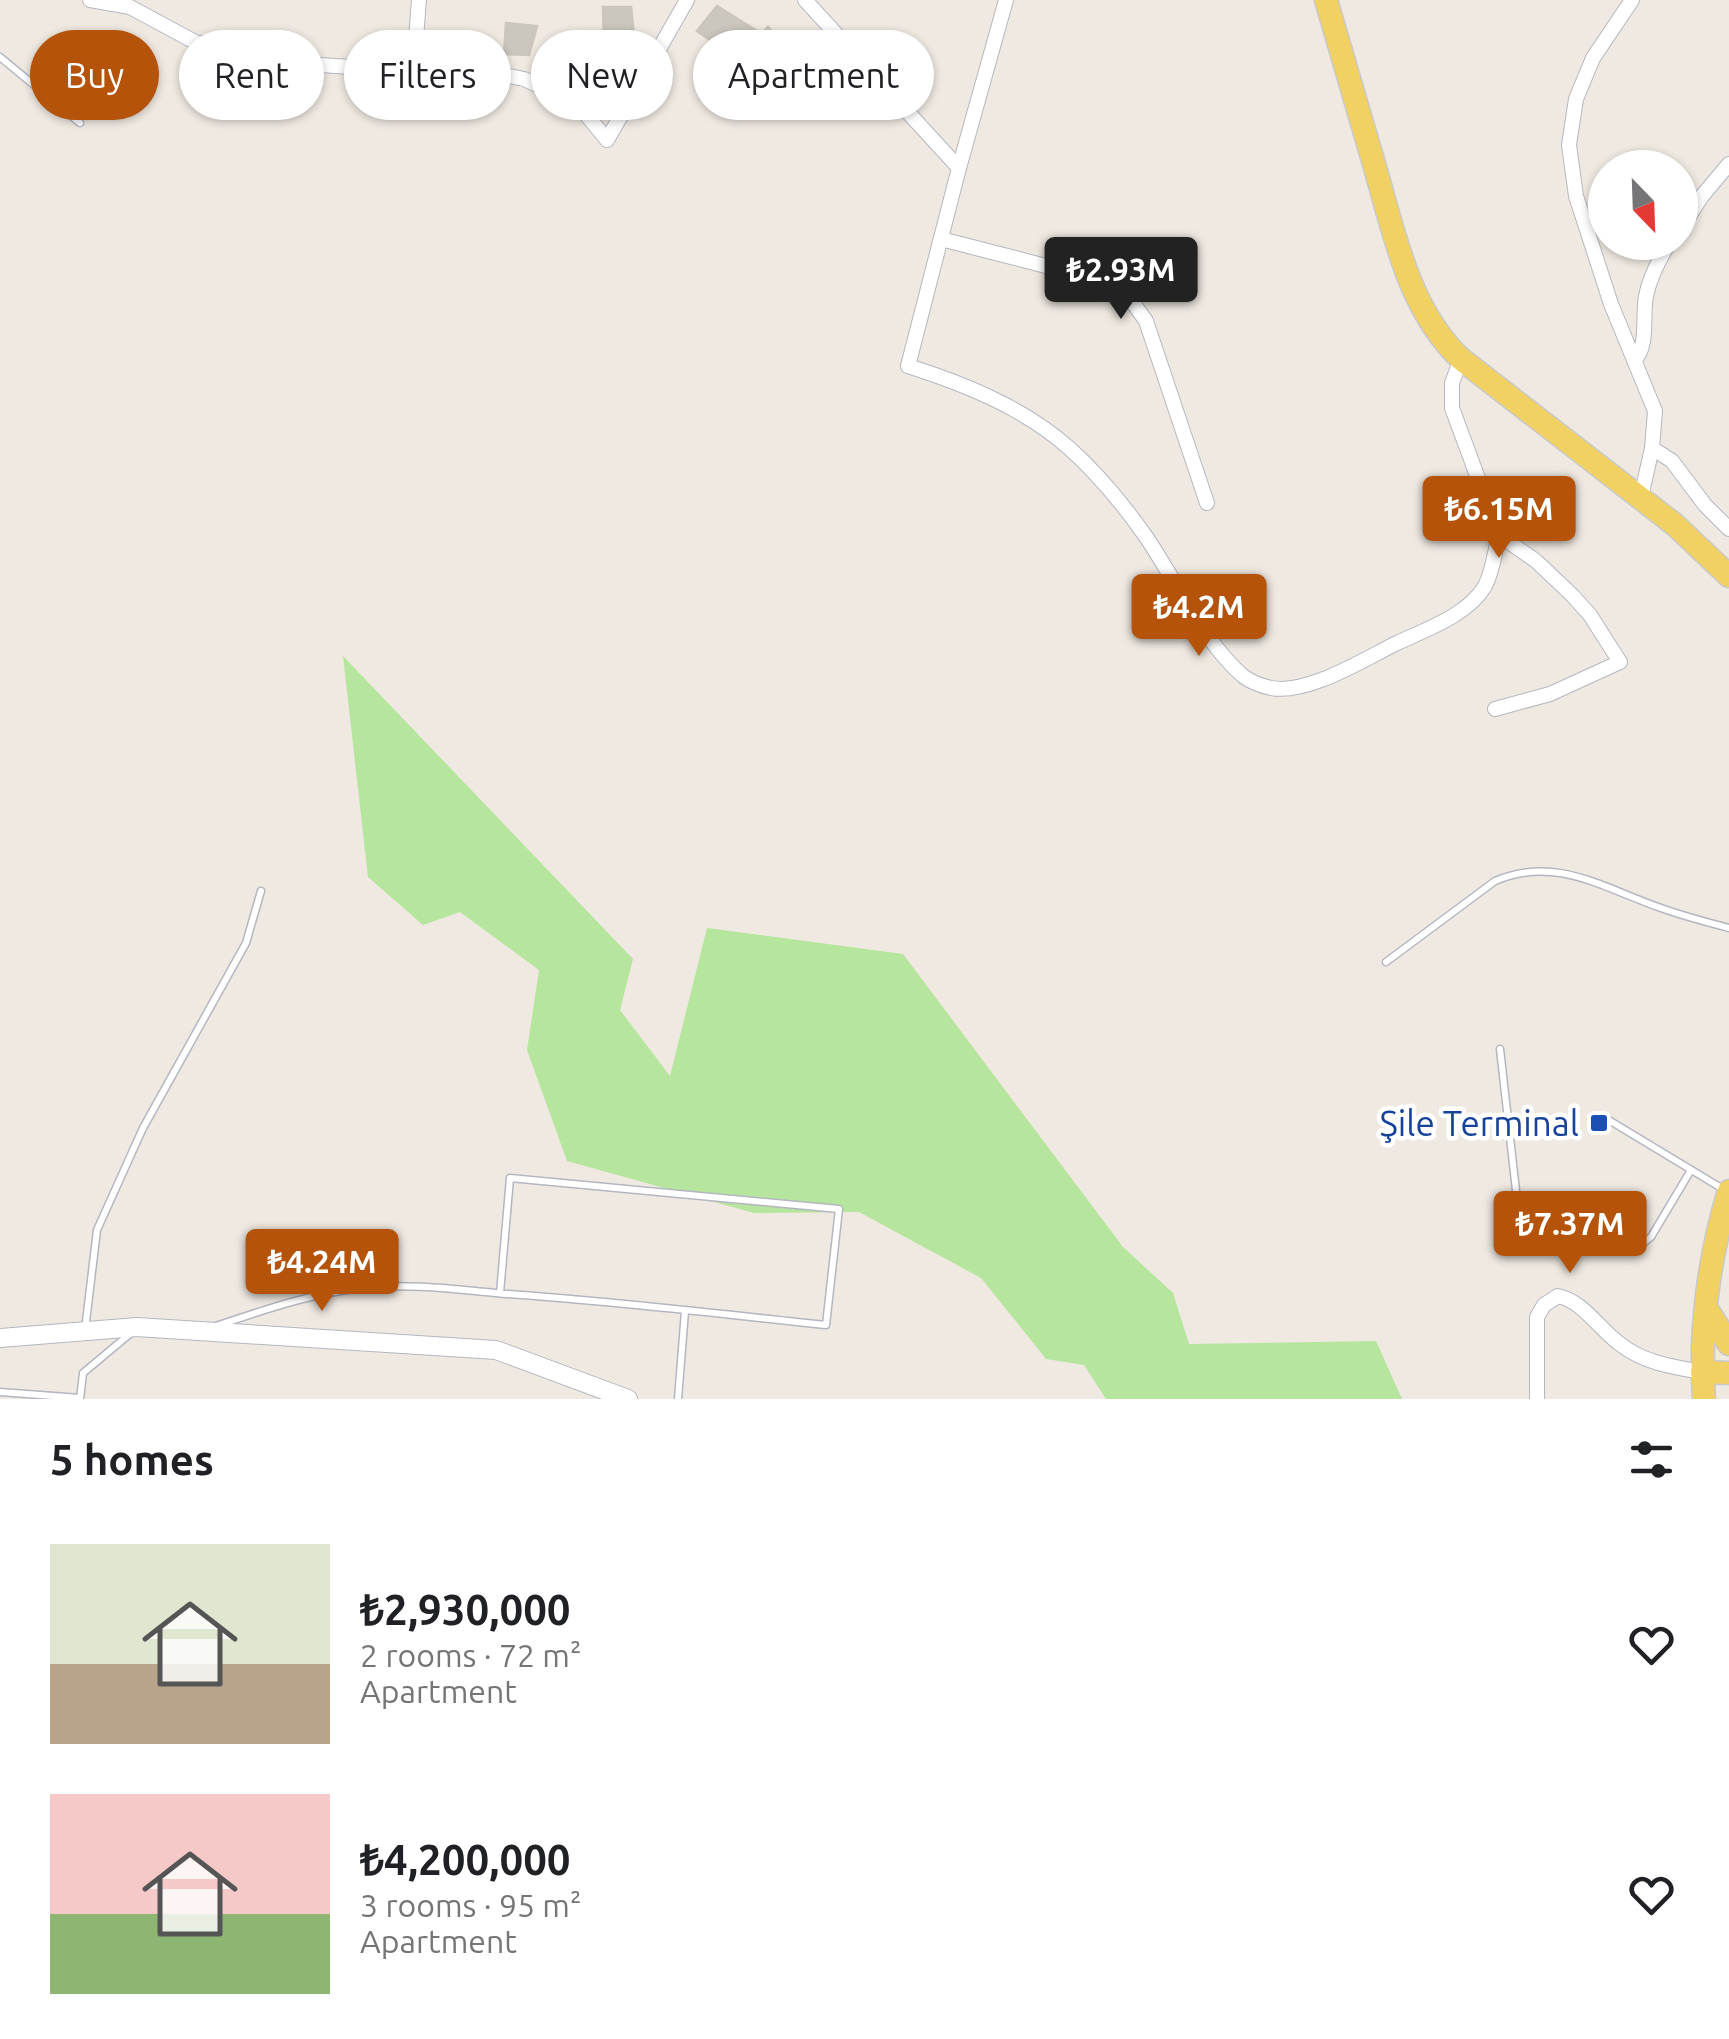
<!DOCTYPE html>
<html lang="en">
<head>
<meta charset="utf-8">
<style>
  :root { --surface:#fff; --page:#f2f2f2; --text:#202124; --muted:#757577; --accent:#b45309 }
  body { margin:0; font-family:Ubuntu,sans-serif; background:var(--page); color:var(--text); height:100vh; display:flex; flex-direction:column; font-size:38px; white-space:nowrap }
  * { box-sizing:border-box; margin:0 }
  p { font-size:32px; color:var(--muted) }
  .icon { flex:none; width:55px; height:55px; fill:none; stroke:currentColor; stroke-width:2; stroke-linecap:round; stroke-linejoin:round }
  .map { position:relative; height:1399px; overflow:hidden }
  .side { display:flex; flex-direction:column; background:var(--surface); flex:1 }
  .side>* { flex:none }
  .banner { position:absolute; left:30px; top:30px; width:1000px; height:90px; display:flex; gap:20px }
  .needle { width:65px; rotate:157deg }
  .controls { position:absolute; left:1588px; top:150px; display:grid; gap:20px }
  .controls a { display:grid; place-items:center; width:110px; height:110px; border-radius:50%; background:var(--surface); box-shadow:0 2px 8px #0004; font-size:50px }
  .price { position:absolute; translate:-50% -85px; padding:0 22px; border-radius:10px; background:var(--accent); color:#fff; font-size:32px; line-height:65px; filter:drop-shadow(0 2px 5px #0008) }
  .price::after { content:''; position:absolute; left:50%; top:60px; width:30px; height:22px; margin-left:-15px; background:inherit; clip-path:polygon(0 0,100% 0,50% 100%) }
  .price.current { background:#222; color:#fff }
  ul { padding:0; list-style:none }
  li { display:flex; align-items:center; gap:30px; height:250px; padding:0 50px }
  li span { display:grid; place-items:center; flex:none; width:280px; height:200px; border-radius:0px; color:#555 }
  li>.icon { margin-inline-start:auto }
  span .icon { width:120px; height:120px; fill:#fffc; stroke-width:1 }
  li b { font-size:42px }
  h2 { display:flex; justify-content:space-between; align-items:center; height:120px; padding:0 50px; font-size:42px }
  .pill { padding:0 35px; border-radius:45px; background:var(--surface); box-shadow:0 2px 8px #0004; font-size:35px; line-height:90px }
  .pill.current { background:var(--accent); color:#fff }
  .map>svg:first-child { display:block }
  .green { fill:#b6e59e }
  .building { fill:#cbc7bf; stroke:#cbc5ba; stroke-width:2.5 }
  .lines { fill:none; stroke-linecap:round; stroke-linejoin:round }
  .service-casing { stroke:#b4b7c1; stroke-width:9 }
  .minor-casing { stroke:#b4b7c1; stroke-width:16 }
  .tertiary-casing { stroke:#b4b7c1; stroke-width:20 }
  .primary-casing { stroke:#c9c9c9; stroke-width:25 }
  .service { stroke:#fff; stroke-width:6 }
  .minor { stroke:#fff; stroke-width:14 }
  .tertiary { stroke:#fff; stroke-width:18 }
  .primary { stroke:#f2d163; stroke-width:22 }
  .transit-dot { fill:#1a4fb4; stroke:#fff; stroke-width:4 }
  .labels { text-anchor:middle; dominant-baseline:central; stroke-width:9; stroke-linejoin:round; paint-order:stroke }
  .transit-label { font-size:35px; fill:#164399; stroke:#fff; text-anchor:end }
</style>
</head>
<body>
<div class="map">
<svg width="1729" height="1399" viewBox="0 0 1729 1399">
  <rect width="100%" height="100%" fill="#efe9e1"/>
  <!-- green -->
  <polygon class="green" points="343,656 633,959 620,1010 670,1076 707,928 903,954 1123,1247 1173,1293 1189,1344 1376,1341 1402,1399 1106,1399 1084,1365 1046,1359 981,1278 859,1212 754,1213 567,1161 527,1050 539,970 460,912 423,925 368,877"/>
  <!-- building -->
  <g class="building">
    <polygon points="717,6 762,34 768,27 797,61 777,87 736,48 732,55 697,31"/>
    <polygon points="603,7 631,7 634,36 604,41"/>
    <polygon points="506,23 537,26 529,55 504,54"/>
    <polygon points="605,62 620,75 602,98 588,85"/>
  </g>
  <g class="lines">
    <!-- service casing -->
    <g class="service-casing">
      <g id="service">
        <polyline points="0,57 80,123"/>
        <path d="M 1386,962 L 1495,881 C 1556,855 1603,888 1661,908 C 1683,916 1706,922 1729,928"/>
        <polyline points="1500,1049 1520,1226 1617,1251 1637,1248 1651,1237 1691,1170"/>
        <polyline points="1607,1119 1723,1189"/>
        <path d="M 216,1326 C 264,1310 312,1293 363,1288 C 411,1283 460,1290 508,1294 C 614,1301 720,1314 826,1325 L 839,1209 L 510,1178 L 500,1293"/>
        <polyline points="85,1330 97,1230 143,1128 246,943 261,891"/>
        <polyline points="0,1392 80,1398"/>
        <polyline points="80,1399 83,1373 131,1333"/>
        <polyline points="678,1399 685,1311"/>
      </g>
    </g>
    <!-- minor casing -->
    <g class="minor-casing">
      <g id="minor">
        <polyline points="90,0 130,7 195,42 234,53 273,62 351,67 414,64 473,69 524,79 576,102 607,140 687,0"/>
        <polyline points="805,0 959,168"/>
        <path d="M 1006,0 L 959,168 L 908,366 C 965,384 1024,408 1069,448 C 1097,473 1122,503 1144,534 C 1175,578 1203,642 1243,676 C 1251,682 1262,686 1271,688 C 1308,695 1364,659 1397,643 C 1427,629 1468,615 1485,586 C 1493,571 1495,551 1499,535"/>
        <polyline points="1632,0 1593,58 1576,99 1569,145 1576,196 1611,304 1655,411 1652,448 1641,497"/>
        <polyline points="414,64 419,0"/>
        <polyline points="1680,230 1702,196 1729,164"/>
        <polyline points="941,239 1104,281 1131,300 1146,321 1150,333 1207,503"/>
        <polyline points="1461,359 1452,383 1452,408 1499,535 1536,561 1572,595 1590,615 1620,662 1550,694 1495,709"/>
        <path d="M 1634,360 C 1649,347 1642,315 1646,296 C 1650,277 1659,259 1670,242"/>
        <polyline points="1652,448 1672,461 1705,505 1729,529"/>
        <path d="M 1537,1399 L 1537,1317 L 1544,1305 L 1558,1296 C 1583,1301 1600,1330 1620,1344 C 1644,1363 1673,1367 1702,1372"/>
      </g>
    </g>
    <!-- tertiary casing -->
    <g class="tertiary-casing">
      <polyline id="tertiary" points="0,1338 137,1327 496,1350 628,1399"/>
    </g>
    <!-- primary casing -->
    <g class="primary-casing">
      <g id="primary">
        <path d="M 1326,0 C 1342,55 1358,109 1374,164 C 1394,232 1408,309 1461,359 L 1674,524 L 1729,576"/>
        <polyline points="1707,1309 1729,1344"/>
        <polyline points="1702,1372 1729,1373"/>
        <path d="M 1704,1399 C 1699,1331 1709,1257 1729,1191"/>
      </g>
    </g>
    <!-- service -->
    <use href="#service" class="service"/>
    <!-- minor -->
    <use href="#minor" class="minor"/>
    <!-- tertiary -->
    <use href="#tertiary" class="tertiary"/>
    <!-- primary -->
    <use href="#primary" class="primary"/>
  </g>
  <!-- markers -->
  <rect class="transit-dot" x="1589" y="1113" width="20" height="20" rx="5"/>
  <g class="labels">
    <!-- transit labels -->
    <g class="transit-label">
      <text x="1579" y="1123">Şile Terminal</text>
    </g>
  </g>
</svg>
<div class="controls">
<a><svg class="needle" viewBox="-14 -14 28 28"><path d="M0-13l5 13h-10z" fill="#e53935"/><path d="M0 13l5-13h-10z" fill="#757577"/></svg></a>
</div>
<b class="price current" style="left:1121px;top:322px">₺2.93M</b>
<b class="price" style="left:1499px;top:561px">₺6.15M</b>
<b class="price" style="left:1199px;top:659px">₺4.2M</b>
<b class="price" style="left:1570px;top:1276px">₺7.37M</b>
<b class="price" style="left:322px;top:1314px">₺4.24M</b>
<div class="banner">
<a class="pill current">Buy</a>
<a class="pill">Rent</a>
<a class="pill">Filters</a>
<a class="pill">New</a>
<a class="pill">Apartment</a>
</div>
</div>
<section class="side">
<h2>5 homes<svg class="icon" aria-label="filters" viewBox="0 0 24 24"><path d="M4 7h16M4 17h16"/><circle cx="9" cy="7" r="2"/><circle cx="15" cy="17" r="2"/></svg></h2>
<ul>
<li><span style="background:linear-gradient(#dfe7d0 60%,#b9a48a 0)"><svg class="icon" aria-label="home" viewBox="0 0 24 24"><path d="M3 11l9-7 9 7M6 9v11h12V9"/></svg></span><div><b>₺2,930,000</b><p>2 rooms · 72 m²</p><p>Apartment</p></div><svg class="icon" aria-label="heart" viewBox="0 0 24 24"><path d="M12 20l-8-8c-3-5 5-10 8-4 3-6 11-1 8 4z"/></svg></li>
<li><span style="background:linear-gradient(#f6c9c9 60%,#8fb573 0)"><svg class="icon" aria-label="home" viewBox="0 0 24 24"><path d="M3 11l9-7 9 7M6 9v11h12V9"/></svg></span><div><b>₺4,200,000</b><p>3 rooms · 95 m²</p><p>Apartment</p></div><svg class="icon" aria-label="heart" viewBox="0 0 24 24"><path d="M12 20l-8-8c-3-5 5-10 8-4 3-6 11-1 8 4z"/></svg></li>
</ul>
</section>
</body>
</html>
